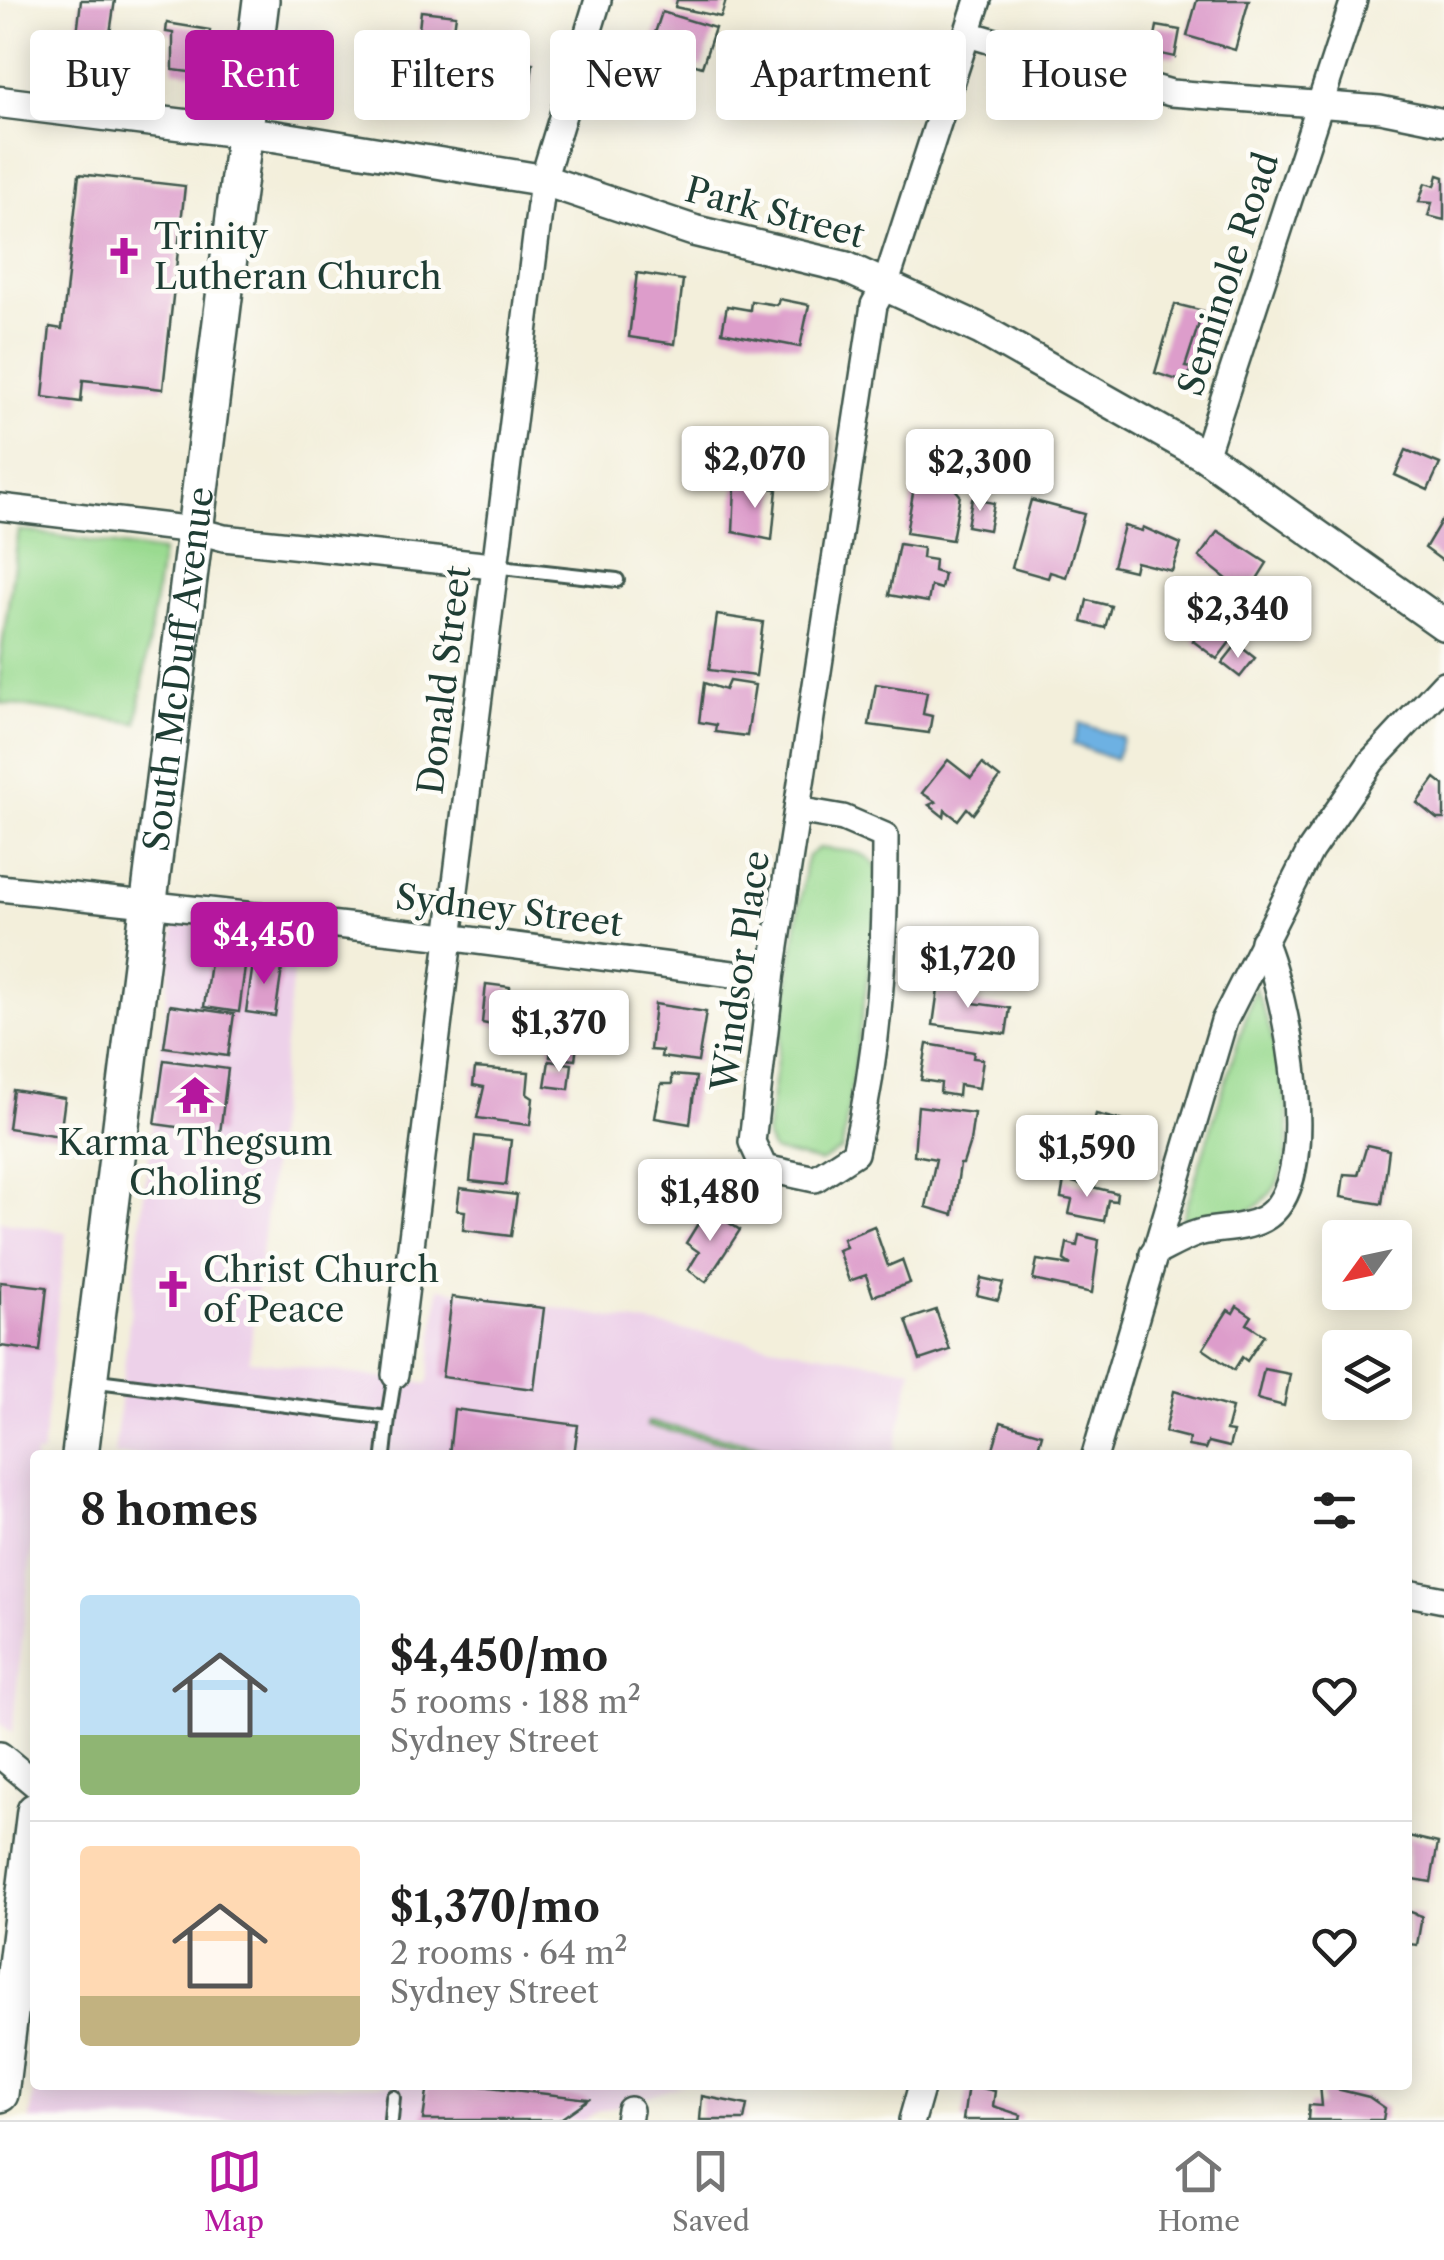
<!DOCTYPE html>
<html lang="en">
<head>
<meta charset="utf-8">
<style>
  :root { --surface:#fff; --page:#f2f2f2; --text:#222; --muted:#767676; --line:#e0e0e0; --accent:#b5179e }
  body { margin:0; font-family:"Libre Caslon Text",serif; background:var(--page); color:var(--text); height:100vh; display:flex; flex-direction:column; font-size:38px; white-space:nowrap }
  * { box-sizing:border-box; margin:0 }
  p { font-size:32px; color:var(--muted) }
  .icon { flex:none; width:55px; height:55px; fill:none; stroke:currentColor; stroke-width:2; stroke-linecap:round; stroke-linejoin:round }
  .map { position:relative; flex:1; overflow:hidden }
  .side { position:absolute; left:30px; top:1450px; width:1382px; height:640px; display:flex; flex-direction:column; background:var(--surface); border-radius:10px; box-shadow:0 5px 25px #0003 }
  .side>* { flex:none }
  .guide { position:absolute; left:30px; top:30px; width:1385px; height:90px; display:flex; gap:20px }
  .needle { width:65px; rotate:237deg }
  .buttons { position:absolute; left:1322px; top:1220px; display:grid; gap:20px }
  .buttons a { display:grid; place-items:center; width:90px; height:90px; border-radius:10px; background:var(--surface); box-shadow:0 5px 25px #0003; font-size:50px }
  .price { position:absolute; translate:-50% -85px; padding:0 22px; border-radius:10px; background:#fff; color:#222; font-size:32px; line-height:65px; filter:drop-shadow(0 2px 5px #0008) }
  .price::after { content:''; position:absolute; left:50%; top:60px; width:30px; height:22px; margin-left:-15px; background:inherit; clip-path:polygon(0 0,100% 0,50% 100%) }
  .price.active { background:var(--accent); color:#fff }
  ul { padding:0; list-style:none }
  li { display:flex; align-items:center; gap:30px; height:250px; padding:0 50px }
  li+li { border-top:2px solid var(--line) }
  li span { display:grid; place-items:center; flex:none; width:280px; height:200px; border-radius:10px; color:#555 }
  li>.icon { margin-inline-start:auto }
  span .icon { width:120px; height:120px; fill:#fffc; stroke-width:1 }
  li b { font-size:42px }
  h2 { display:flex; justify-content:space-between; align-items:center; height:120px; padding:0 50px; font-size:42px }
  .chip { padding:0 35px; border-radius:10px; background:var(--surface); box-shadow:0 5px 25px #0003; font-size:35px; line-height:90px }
  .chip.active { background:var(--accent); color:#fff }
  .menu { display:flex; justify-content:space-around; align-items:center; height:140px; border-top:2px solid var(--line); background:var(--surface); font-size:28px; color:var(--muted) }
  .menu a { display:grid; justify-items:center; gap:5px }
  .menu .active { color:var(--accent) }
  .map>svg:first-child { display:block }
  .built { fill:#edd1e9 }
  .green { fill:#9ada90; stroke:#5c8c62; stroke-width:2.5 }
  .water { fill:#6db1e3; stroke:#46778c; stroke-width:2.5 }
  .building { fill:#dd9dcb }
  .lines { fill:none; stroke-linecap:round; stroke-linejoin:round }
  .service-casing { stroke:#3f584d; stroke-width:18 }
  .minor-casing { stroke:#3f584d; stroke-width:30 }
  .tertiary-casing { stroke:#3f584d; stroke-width:35 }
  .secondary-casing { stroke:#3f584d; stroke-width:40 }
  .service { stroke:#fff; stroke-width:12 }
  .minor { stroke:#fff; stroke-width:25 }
  .tertiary { stroke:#fff; stroke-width:30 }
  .secondary { stroke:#fff; stroke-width:35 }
  .labels { text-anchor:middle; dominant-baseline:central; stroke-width:9; stroke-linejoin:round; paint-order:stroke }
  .street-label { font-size:35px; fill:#1f3d34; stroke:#fdfcf7 }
  .poi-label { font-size:35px; fill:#1f3d34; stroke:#fdfcf7; text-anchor:start }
</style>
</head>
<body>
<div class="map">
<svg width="1444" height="2120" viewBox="0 0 1444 2120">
  <rect width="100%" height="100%" fill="#fdfcf7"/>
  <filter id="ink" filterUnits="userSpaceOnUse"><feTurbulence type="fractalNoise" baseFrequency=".01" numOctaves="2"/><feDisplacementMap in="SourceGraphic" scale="20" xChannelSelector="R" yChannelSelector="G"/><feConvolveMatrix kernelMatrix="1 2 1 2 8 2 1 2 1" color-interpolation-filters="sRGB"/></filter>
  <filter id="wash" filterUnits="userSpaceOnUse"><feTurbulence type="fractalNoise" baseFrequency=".0048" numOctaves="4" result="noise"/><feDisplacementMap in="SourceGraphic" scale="40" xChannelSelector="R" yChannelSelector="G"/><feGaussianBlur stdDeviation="2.25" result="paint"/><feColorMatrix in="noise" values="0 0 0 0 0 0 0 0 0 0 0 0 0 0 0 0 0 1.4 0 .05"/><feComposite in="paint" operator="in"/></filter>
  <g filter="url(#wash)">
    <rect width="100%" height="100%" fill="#f3efdb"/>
    <!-- built -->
    <g class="built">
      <polygon points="175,923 297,938 249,1360 428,1384 439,1288 912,1369 894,1455 114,1455"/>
      <polygon points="0,1221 66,1232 42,1455 35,1455 35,1520 12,1733 0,1723"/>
      <polygon points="35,2079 35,2085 684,2085 600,2111 585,2120 30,2120"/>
    </g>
    <!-- green -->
    <g class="green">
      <polygon points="19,530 162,552 137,723 0,703 0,661"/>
      <path d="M 819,848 C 851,853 873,846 882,882 L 842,1150 L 820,1162 L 773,1151 L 766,1136 L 805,867 L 808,856 Z"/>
      <path d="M 1255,987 C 1277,1045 1317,1164 1257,1206 C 1236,1221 1206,1221 1181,1224 Z"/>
      <polygon points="648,1422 789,1451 790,1448 820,1455 784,1455 647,1426"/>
    </g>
    <!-- water -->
    <polygon class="water" points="1080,723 1123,738 1115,760 1073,744"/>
    <g id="blocks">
      <!-- building -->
      <g class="building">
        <polygon points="81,0 115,0 108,47 76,43"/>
        <polygon points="677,0 726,0 721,17 675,7"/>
        <polygon points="1197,0 1249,0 1235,50 1187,36"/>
        <polygon points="421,11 456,15 446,89 440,89 439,99 418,96 420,86 413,85"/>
        <polygon points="662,12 715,28 702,67 649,51"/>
        <polygon points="167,23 210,30 205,74 173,70 173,33 166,32"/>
        <polygon points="1157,26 1180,30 1175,57 1152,52"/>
        <polygon points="461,54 533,63 528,107 457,98"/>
        <polygon points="79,174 185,186 163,389 83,380 81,402 43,397 50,327 62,329"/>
        <polygon points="1438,175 1444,177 1444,220 1428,216 1432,203 1419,202 1425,183 1435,186"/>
        <polygon points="637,273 683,280 675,344 629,337"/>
        <polygon points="779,299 809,305 800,347 722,332 727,306 750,310 751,301 777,305"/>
        <polygon points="1175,304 1203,311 1185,367 1191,368 1187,383 1155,373"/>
        <polygon points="1406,450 1440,464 1428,490 1395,475"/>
        <polygon points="925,483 954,488 960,495 952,540 906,533 914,487 924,489"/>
        <polygon points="747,485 777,489 772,540 733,532 735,486"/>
        <polygon points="972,499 994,503 989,530 967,526"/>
        <polygon points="1031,500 1084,514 1066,577 1050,572 1048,578 1012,568"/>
        <polygon points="1441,521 1444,522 1444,562 1425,548"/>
        <polygon points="1124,526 1142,531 1143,527 1181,544 1172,571 1136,562 1134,571 1113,566"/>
        <polygon points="1218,531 1267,563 1247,595 1199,557"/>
        <polygon points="899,544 923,548 922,558 935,560 934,571 944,574 941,589 931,586 928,602 889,595"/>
        <polygon points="1087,600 1111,606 1105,628 1082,622"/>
        <polygon points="717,615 763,622 756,676 709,670"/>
        <polygon points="1210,616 1236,634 1217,659 1193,641"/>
        <polygon points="1237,644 1255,658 1240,677 1222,663"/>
        <polygon points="729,681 755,685 747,736 715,732 716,725 699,722 704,683 725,690"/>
        <polygon points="876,684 927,692 923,714 932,716 929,733 869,725"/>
        <polygon points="948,760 971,778 982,764 1000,778 973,814 967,808 958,820 945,810 944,817 929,805 936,802 922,793"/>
        <polygon points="1435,778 1444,785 1444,819 1437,819 1417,803"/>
        <polygon points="254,957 283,962 275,1016 246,1012"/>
        <polygon points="210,962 245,967 239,1012 204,1007"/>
        <polygon points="939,982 975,988 973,1003 1010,1008 1006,1034 933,1025"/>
        <polygon points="486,984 510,987 509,996 531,998 530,1009 538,1009 535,1039 516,1037 519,1030 482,1023"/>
        <polygon points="655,1004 706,1012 698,1062 661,1057 662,1051 650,1050"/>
        <polygon points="170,1005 234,1014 228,1056 164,1047"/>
        <polygon points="552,1034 578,1037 575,1060 550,1057"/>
        <polygon points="927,1044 974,1052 973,1058 983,1059 979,1088 959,1085 958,1096 940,1093 941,1083 921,1080"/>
        <polygon points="164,1060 228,1069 220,1133 155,1124"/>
        <polygon points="549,1061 572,1064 569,1089 545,1086"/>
        <polygon points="475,1068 529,1072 527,1094 533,1098 530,1125 477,1118 484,1087 473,1085"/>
        <polygon points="672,1075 696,1077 690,1124 655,1118 661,1084 672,1084"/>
        <polygon points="13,1090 65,1098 60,1136 8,1128"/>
        <polygon points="918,1106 974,1113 970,1142 963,1164 960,1164 953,1215 926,1207 936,1159 914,1155"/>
        <polygon points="1096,1114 1135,1124 1124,1164 1085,1154 1077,1145 1080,1134 1090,1134"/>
        <polygon points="475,1136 511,1140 506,1185 470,1181"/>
        <polygon points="1367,1145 1389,1150 1382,1204 1341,1197 1344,1174 1358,1175"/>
        <polygon points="1064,1180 1117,1193 1116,1201 1108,1200 1104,1221 1069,1214 1072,1200 1061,1198"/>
        <polygon points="460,1188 517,1195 511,1236 463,1230 465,1211 457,1210"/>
        <polygon points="707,1209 740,1230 706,1282 688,1270 699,1252 686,1243"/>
        <polygon points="874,1226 888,1266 902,1260 910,1283 873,1296 866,1275 849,1281 838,1250 846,1247 843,1239"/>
        <polygon points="1079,1235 1099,1240 1092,1293 1033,1280 1037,1260 1071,1265 1064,1260 1067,1243 1077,1246"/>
        <polygon points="981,1278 1003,1283 998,1300 977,1295"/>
        <polygon points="0,1282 47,1287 40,1351 0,1346"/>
        <polygon points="452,1297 544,1308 534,1389 442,1377"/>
        <polygon points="1237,1306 1252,1316 1247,1324 1264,1335 1247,1361 1242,1357 1234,1370 1203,1349 1228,1310 1233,1313"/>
        <polygon points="936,1310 950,1350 920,1360 906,1320"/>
        <polygon points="1264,1369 1290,1374 1284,1406 1257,1399"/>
        <polygon points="1174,1391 1232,1408 1226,1431 1233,1432 1229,1447 1208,1442 1205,1449 1188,1446 1189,1438 1165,1432"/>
        <polygon points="454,1409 578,1425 574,1455 449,1455"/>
        <polygon points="1001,1422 1042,1434 1036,1455 991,1455"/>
        <polygon points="1408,1836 1438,1843 1431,1882 1408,1878"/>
        <polygon points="1408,1911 1422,1916 1417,1945 1408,1944"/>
        <polygon points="428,2085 473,2085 589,2099 559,2120 423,2120"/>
        <polygon points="968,2085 995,2091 993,2106 1021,2115 1020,2120 963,2120"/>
        <polygon points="1320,2085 1369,2097 1385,2108 1383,2120 1308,2120 1309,2105 1322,2106"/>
        <polygon points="702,2096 747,2105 744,2120 700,2120"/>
      </g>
    </g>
  </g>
  <g filter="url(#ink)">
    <use href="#blocks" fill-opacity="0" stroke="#3f584d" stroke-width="2.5"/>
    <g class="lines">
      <!-- service casing -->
      <g class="service-casing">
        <g id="service">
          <polyline points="493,566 617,580"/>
          <polyline points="90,1380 388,1418 384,1455"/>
          <polyline points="388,1418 395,1375"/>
          <polyline points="391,2120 393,2097"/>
        </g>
      </g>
      <!-- minor casing -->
      <g class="minor-casing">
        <g id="minor">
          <polyline points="968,34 1171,93 1380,109 1444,122"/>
          <polyline points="1205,456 1354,0"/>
          <polyline points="0,507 194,530 224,538 493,566"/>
          <path d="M 797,810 L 843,818 L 885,836 C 885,943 880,1047 855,1153 L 815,1179 L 764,1168 L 752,1142 L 771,979 L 874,305 L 886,283 L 978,0"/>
          <polyline points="0,888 447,937 771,979"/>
          <path d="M 1153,1254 C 1168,1247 1185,1236 1202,1232 C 1222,1228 1244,1229 1263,1219 C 1326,1186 1286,994 1263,941"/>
          <polyline points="395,1375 543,180 598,0"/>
          <polyline points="1095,1455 1224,1021 1310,851 1372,761 1444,684"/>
          <polyline points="1408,1593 1444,1600"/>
          <polyline points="0,1755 35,1784"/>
          <polyline points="628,2120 630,2110"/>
          <polyline points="912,2120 922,2085"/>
        </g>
      </g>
      <!-- tertiary casing -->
      <g class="tertiary-casing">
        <polyline id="tertiary" points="0,102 274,136 543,180 695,231 845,267 980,329 1205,456 1444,625"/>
      </g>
      <!-- secondary casing -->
      <g class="secondary-casing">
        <g id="secondary">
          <path id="s1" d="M 80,1455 L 261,0"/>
          <polyline points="0,2094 35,1811"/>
        </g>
      </g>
      <!-- service -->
      <use href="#service" class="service"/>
      <!-- minor -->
      <use href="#minor" class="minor"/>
      <!-- tertiary -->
      <use href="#tertiary" class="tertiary"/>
      <!-- secondary -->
      <use href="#secondary" class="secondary"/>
    </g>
  </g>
  <!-- icons -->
  <defs>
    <g id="church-bare" transform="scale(3)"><path d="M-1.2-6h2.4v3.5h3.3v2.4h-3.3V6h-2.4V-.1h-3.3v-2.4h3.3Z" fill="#b5179e" stroke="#fdfcf7" stroke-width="2.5" paint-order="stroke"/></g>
    <g id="temple-bare" transform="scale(3)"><path d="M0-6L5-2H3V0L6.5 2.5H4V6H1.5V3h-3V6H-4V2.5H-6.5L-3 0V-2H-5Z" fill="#b5179e" stroke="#fdfcf7" stroke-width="2.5" paint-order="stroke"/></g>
  </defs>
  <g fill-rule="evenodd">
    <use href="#church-bare" x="124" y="256"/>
    <use href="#temple-bare" x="195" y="1095"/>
    <use href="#church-bare" x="173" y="1289"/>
  </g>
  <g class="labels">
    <!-- street labels -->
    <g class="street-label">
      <text transform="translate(775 212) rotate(15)">Park Street</text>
      <text transform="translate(1228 274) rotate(-72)">Seminole Road</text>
      <text stroke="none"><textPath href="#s1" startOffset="792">South McDuff Avenue</textPath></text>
      <text transform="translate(444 680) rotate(-83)">Donald Street</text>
      <text transform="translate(509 910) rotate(7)">Sydney Street</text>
      <text transform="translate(740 971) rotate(-82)">Windsor Place</text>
    </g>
    <!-- poi labels -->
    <g class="poi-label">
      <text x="154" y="236">Trinity<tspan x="154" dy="40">Lutheran Church</tspan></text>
      <text x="195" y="1142" text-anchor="middle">Karma Thegsum<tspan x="195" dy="40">Choling</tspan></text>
      <text x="203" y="1269">Christ Church<tspan x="203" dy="40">of Peace</tspan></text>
    </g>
  </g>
</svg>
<div class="buttons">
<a><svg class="needle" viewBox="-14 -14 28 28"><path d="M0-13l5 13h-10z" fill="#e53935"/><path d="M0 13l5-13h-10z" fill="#767676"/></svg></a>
<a><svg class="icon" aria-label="layers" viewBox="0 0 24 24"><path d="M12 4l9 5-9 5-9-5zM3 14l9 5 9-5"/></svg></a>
</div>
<b class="price" style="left:755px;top:511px">$2,070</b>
<b class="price" style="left:980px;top:514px">$2,300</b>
<b class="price" style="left:1238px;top:661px">$2,340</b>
<b class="price active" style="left:264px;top:987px">$4,450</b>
<b class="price" style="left:968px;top:1011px">$1,720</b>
<b class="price" style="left:559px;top:1075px">$1,370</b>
<b class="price" style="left:1087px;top:1200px">$1,590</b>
<b class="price" style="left:710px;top:1244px">$1,480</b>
<div class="guide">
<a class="chip">Buy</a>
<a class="chip active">Rent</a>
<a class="chip">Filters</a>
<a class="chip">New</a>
<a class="chip">Apartment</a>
<a class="chip">House</a>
</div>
<section class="side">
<h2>8 homes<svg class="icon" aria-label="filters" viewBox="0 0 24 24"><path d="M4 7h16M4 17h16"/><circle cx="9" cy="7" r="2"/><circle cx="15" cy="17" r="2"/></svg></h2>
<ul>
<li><span style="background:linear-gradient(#bfe0f5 70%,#8fb573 0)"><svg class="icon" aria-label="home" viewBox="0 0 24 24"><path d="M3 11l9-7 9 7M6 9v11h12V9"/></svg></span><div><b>$4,450/mo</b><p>5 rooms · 188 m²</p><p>Sydney Street</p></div><svg class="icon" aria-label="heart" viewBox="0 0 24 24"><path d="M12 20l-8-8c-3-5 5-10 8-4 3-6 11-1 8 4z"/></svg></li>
<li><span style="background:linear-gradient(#ffd9b3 75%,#c2b280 0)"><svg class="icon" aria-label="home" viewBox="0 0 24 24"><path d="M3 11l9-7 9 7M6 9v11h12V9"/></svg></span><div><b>$1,370/mo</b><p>2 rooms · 64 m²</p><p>Sydney Street</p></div><svg class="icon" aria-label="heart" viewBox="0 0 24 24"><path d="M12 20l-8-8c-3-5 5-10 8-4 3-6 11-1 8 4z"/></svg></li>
</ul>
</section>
</div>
<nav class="menu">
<a class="active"><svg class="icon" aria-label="map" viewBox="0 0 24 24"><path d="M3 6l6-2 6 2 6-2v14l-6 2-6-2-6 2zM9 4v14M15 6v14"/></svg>Map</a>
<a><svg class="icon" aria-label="saved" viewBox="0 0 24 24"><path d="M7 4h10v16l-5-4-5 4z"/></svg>Saved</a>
<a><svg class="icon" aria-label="home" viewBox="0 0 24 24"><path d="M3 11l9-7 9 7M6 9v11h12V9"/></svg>Home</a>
</nav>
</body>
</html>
